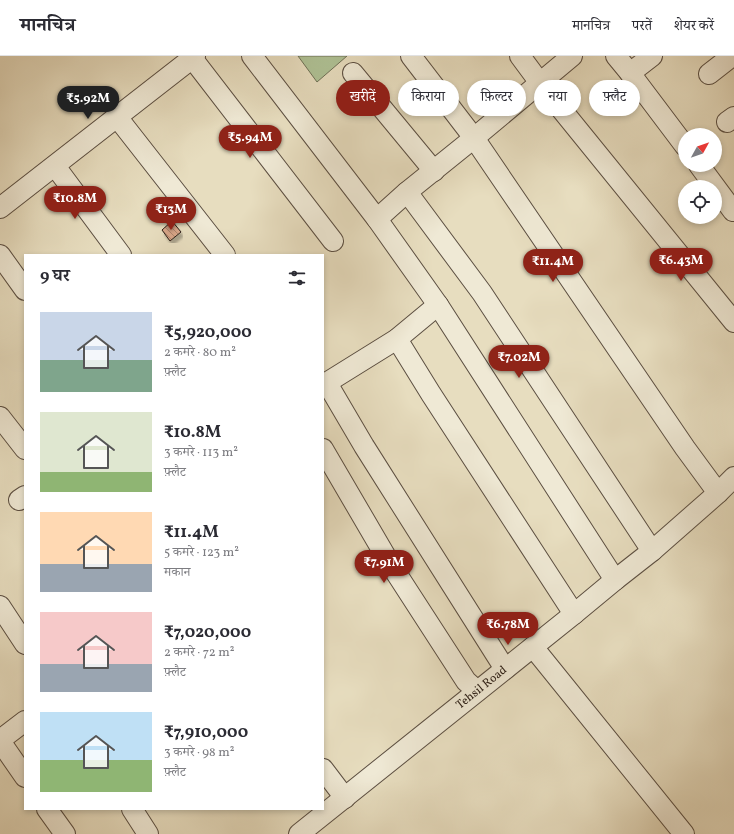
<!DOCTYPE html>
<html lang="hi">
<head>
<meta charset="utf-8">
<style>
  :root { --surface:#fff; --page:#f7f7f7; --text:#2b2b33; --muted:#7c7c81; --line:#e1e1e2; --accent:#8f2418 }
  body { margin:0; font-family:Vollkorn,"Noto Serif Devanagari",serif; background:var(--page); color:var(--text); height:100vh; display:flex; flex-direction:column; font-size:15px; white-space:nowrap }
  * { box-sizing:border-box; margin:0 }
  p { font-size:13px; color:var(--muted) }
  .icon { flex:none; width:22px; height:22px; fill:none; stroke:currentColor; stroke-width:2; stroke-linecap:round; stroke-linejoin:round }
  .map { position:relative; flex:1; overflow:hidden }
  .drawer { position:absolute; left:24px; top:198px; width:300px; height:556px; display:flex; flex-direction:column; background:var(--surface); border-radius:0px; box-shadow:0 2px 6px #0003 }
  .drawer>* { flex:none }
  .top-card { position:absolute; left:336px; top:24px; width:338px; height:36px; display:flex; gap:8px }
  .needle { width:26px; rotate:50deg }
  .fabs { position:absolute; left:678px; top:72px; display:grid; gap:8px }
  .fabs a { display:grid; place-items:center; width:44px; height:44px; border-radius:50%; background:var(--surface); box-shadow:0 2px 6px #0003; font-size:20px }
  .price { position:absolute; translate:-50% -34px; padding:0 9px; border-radius:14px; background:var(--accent); color:#fff; font-size:13px; line-height:26px; filter:drop-shadow(0 1px 2px #0008) }
  .price::after { content:''; position:absolute; left:50%; top:24px; width:12px; height:9px; margin-left:-6px; background:inherit; clip-path:polygon(0 0,100% 0,50% 100%) }
  .price.active { background:#222; color:#fff }
  ul { padding:0; list-style:none }
  li { display:flex; align-items:center; gap:12px; height:100px; padding:0 16px }
  li span { display:grid; place-items:center; flex:none; width:112px; height:80px; border-radius:0px; color:#555 }
  li>.icon { margin-inline-start:auto }
  span .icon { width:48px; height:48px; fill:#fffc; stroke-width:1 }
  li b { font-size:17px }
  h2 { display:flex; justify-content:space-between; align-items:center; height:48px; padding:0 16px; font-size:17px }
  .chip { padding:0 14px; border-radius:18px; background:var(--surface); box-shadow:0 2px 6px #0003; font-size:14px; line-height:36px }
  .chip.active { background:var(--accent); color:#fff }
  header { display:flex; align-items:center; gap:24px; box-sizing:border-box; height:56px; padding:0 20px; background:var(--surface); border-bottom:1px solid var(--line) }
  header strong { font-size:19px }
  nav { display:flex; gap:22px; margin-inline-start:auto; font-size:14px }
  .map>svg:first-child { display:block }
  .green { fill:#afc296; stroke:#6e7157 }
  .building { fill:url(#building-back-hatch); stroke:#2d2018; filter:url(#shadow) }
  .lines { fill:none; stroke-linecap:round; stroke-linejoin:round }
  .minor-casing { stroke:#5c4f42; stroke-width:22 }
  .minor { stroke:#efe9d5; stroke-width:20 }
  .labels { text-anchor:middle; dominant-baseline:central; stroke-width:4; stroke-linejoin:round; paint-order:stroke }
  .street-label { font-size:12px; fill:#2d2018; stroke:#efe9d5 }
</style>
</head>
<body>
<header>
<strong>मानचित्र</strong>
<nav><a>मानचित्र</a><a>परतें</a><a>शेयर करें</a></nav>
</header>
<div class="map">
<svg width="734" height="778" viewBox="0 0 734 778">
  <defs>
    <pattern id="building-back-hatch" width="6" height="6" patternUnits="userSpaceOnUse"><rect width="6" height="6" fill="#d7a588"/><path d="M-1 5l2 2M0 0l6 6M5-1l2 2" fill="none" stroke="#af866e"/></pattern>
    <filter id="shadow"><feDropShadow dx="2.5" dy="4.5" stdDeviation="1" flood-color="#0004"/></filter>
  </defs>
  <rect width="100%" height="100%" fill="#e7ddbf"/>
  <filter id="stains"><feTurbulence type="fractalNoise" baseFrequency=".005" numOctaves="4"/><feColorMatrix values="0 0 0 0 .2 0 0 0 0 .09 0 0 0 0 .02 0 0 0 .5 -.17"/></filter>
  <radialGradient id="worn" r=".72"><stop offset=".6" stop-color="#630" stop-opacity="0"/><stop offset="1" stop-color="#630" stop-opacity=".3"/></radialGradient>
  <!-- green -->
  <polygon class="green" points="298,0 347,0 317,26"/>
  <!-- building -->
  <polygon class="building" points="172,165 181,176 170,185 162,174"/>
  <g class="lines">
    <!-- minor casing -->
    <g class="minor-casing">
      <g id="minor">
        <polyline points="252,0 377,163 438,249 615,524"/>
        <polyline points="411,0 474,82 685,392 718,437"/>
        <polyline points="520,0 540,27 734,266"/>
        <polyline points="616,0 630,17 685,90"/>
        <polyline points="192,2 333,185"/>
        <polyline points="353,17 434,115"/>
        <polyline points="630,17 652,0"/>
        <polyline points="709,18 732,0"/>
        <polyline points="117,61 225,199"/>
        <polyline points="727,66 734,61"/>
        <polyline points="699,109 733,155"/>
        <polyline points="55,110 121,199"/>
        <polyline points="407,136 482,237 652,495"/>
        <polyline points="0,152 195,0"/>
        <polyline points="377,163 407,136 474,82 572,0"/>
        <polyline points="0,199 25,234"/>
        <polyline points="397,283 431,338 574,558"/>
        <polyline points="327,327 364,390 505,613"/>
        <polyline points="323,329 397,283 438,249"/>
        <polyline points="0,361 25,393"/>
        <polyline points="323,393 389,506 466,625 477,635"/>
        <polyline points="19,444 25,440"/>
        <polyline points="0,550 25,588"/>
        <polyline points="533,591 684,778"/>
        <polyline points="0,684 25,665"/>
        <polyline points="0,685 25,721"/>
        <polyline points="323,713 345,742"/>
        <polyline points="47,753 65,778"/>
        <polyline points="132,753 148,778"/>
        <path id="s1" d="M 299,778 L 574,558 L 615,524 L 652,495 L 718,437 L 734,421"/>
      </g>
    </g>
    <!-- minor -->
    <use href="#minor" class="minor"/>
  </g>
  <g class="labels">
    <!-- street labels -->
    <g class="street-label">
      <text stroke="none"><textPath href="#s1" startOffset="234">Tehsil Road</textPath></text>
    </g>
  </g>
  <rect width="100%" height="100%" filter="url(#stains)"/>
  <rect width="100%" height="100%" fill="url(#worn)"/>
</svg>
<div class="fabs">
<a><svg class="needle" viewBox="-14 -14 28 28"><path d="M0-13l5 13h-10z" fill="#e53935"/><path d="M0 13l5-13h-10z" fill="#7c7c81"/></svg></a>
<a><svg class="icon" aria-label="locate" viewBox="0 0 24 24"><circle cx="12" cy="12" r="6"/><path d="M12 2v4M12 18v4M2 12h4M18 12h4"/></svg></a>
</div>
<b class="price active" style="left:88px;top:64px">₹5.92M</b>
<b class="price" style="left:250px;top:103px">₹5.94M</b>
<b class="price" style="left:75px;top:164px">₹10.8M</b>
<b class="price" style="left:171px;top:175px">₹13M</b>
<b class="price" style="left:681px;top:226px">₹6.43M</b>
<b class="price" style="left:553px;top:227px">₹11.4M</b>
<b class="price" style="left:519px;top:323px">₹7.02M</b>
<b class="price" style="left:384px;top:528px">₹7.91M</b>
<b class="price" style="left:508px;top:590px">₹6.78M</b>
<div class="top-card">
<a class="chip active">खरीदें</a>
<a class="chip">किराया</a>
<a class="chip">फ़िल्टर</a>
<a class="chip">नया</a>
<a class="chip">फ़्लैट</a>
</div>
<section class="drawer">
<h2>9 घर<svg class="icon" aria-label="filters" viewBox="0 0 24 24"><path d="M4 7h16M4 17h16"/><circle cx="9" cy="7" r="2"/><circle cx="15" cy="17" r="2"/></svg></h2>
<ul>
<li><span style="background:linear-gradient(#c9d6e8 60%,#7fa58c 0)"><svg class="icon" aria-label="home" viewBox="0 0 24 24"><path d="M3 11l9-7 9 7M6 9v11h12V9"/></svg></span><div><b>₹5,920,000</b><p>2 कमरे · 80 m²</p><p>फ़्लैट</p></div></li>
<li><span style="background:linear-gradient(#dfe7d0 75%,#8fb573 0)"><svg class="icon" aria-label="home" viewBox="0 0 24 24"><path d="M3 11l9-7 9 7M6 9v11h12V9"/></svg></span><div><b>₹10.8M</b><p>3 कमरे · 113 m²</p><p>फ़्लैट</p></div></li>
<li><span style="background:linear-gradient(#ffd9b3 65%,#9aa5b1 0)"><svg class="icon" aria-label="home" viewBox="0 0 24 24"><path d="M3 11l9-7 9 7M6 9v11h12V9"/></svg></span><div><b>₹11.4M</b><p>5 कमरे · 123 m²</p><p>मकान</p></div></li>
<li><span style="background:linear-gradient(#f6c9c9 65%,#9aa5b1 0)"><svg class="icon" aria-label="home" viewBox="0 0 24 24"><path d="M3 11l9-7 9 7M6 9v11h12V9"/></svg></span><div><b>₹7,020,000</b><p>2 कमरे · 72 m²</p><p>फ़्लैट</p></div></li>
<li><span style="background:linear-gradient(#bfe0f5 60%,#8fb573 0)"><svg class="icon" aria-label="home" viewBox="0 0 24 24"><path d="M3 11l9-7 9 7M6 9v11h12V9"/></svg></span><div><b>₹7,910,000</b><p>3 कमरे · 98 m²</p><p>फ़्लैट</p></div></li>
</ul>
</section>
</div>
</body>
</html>
